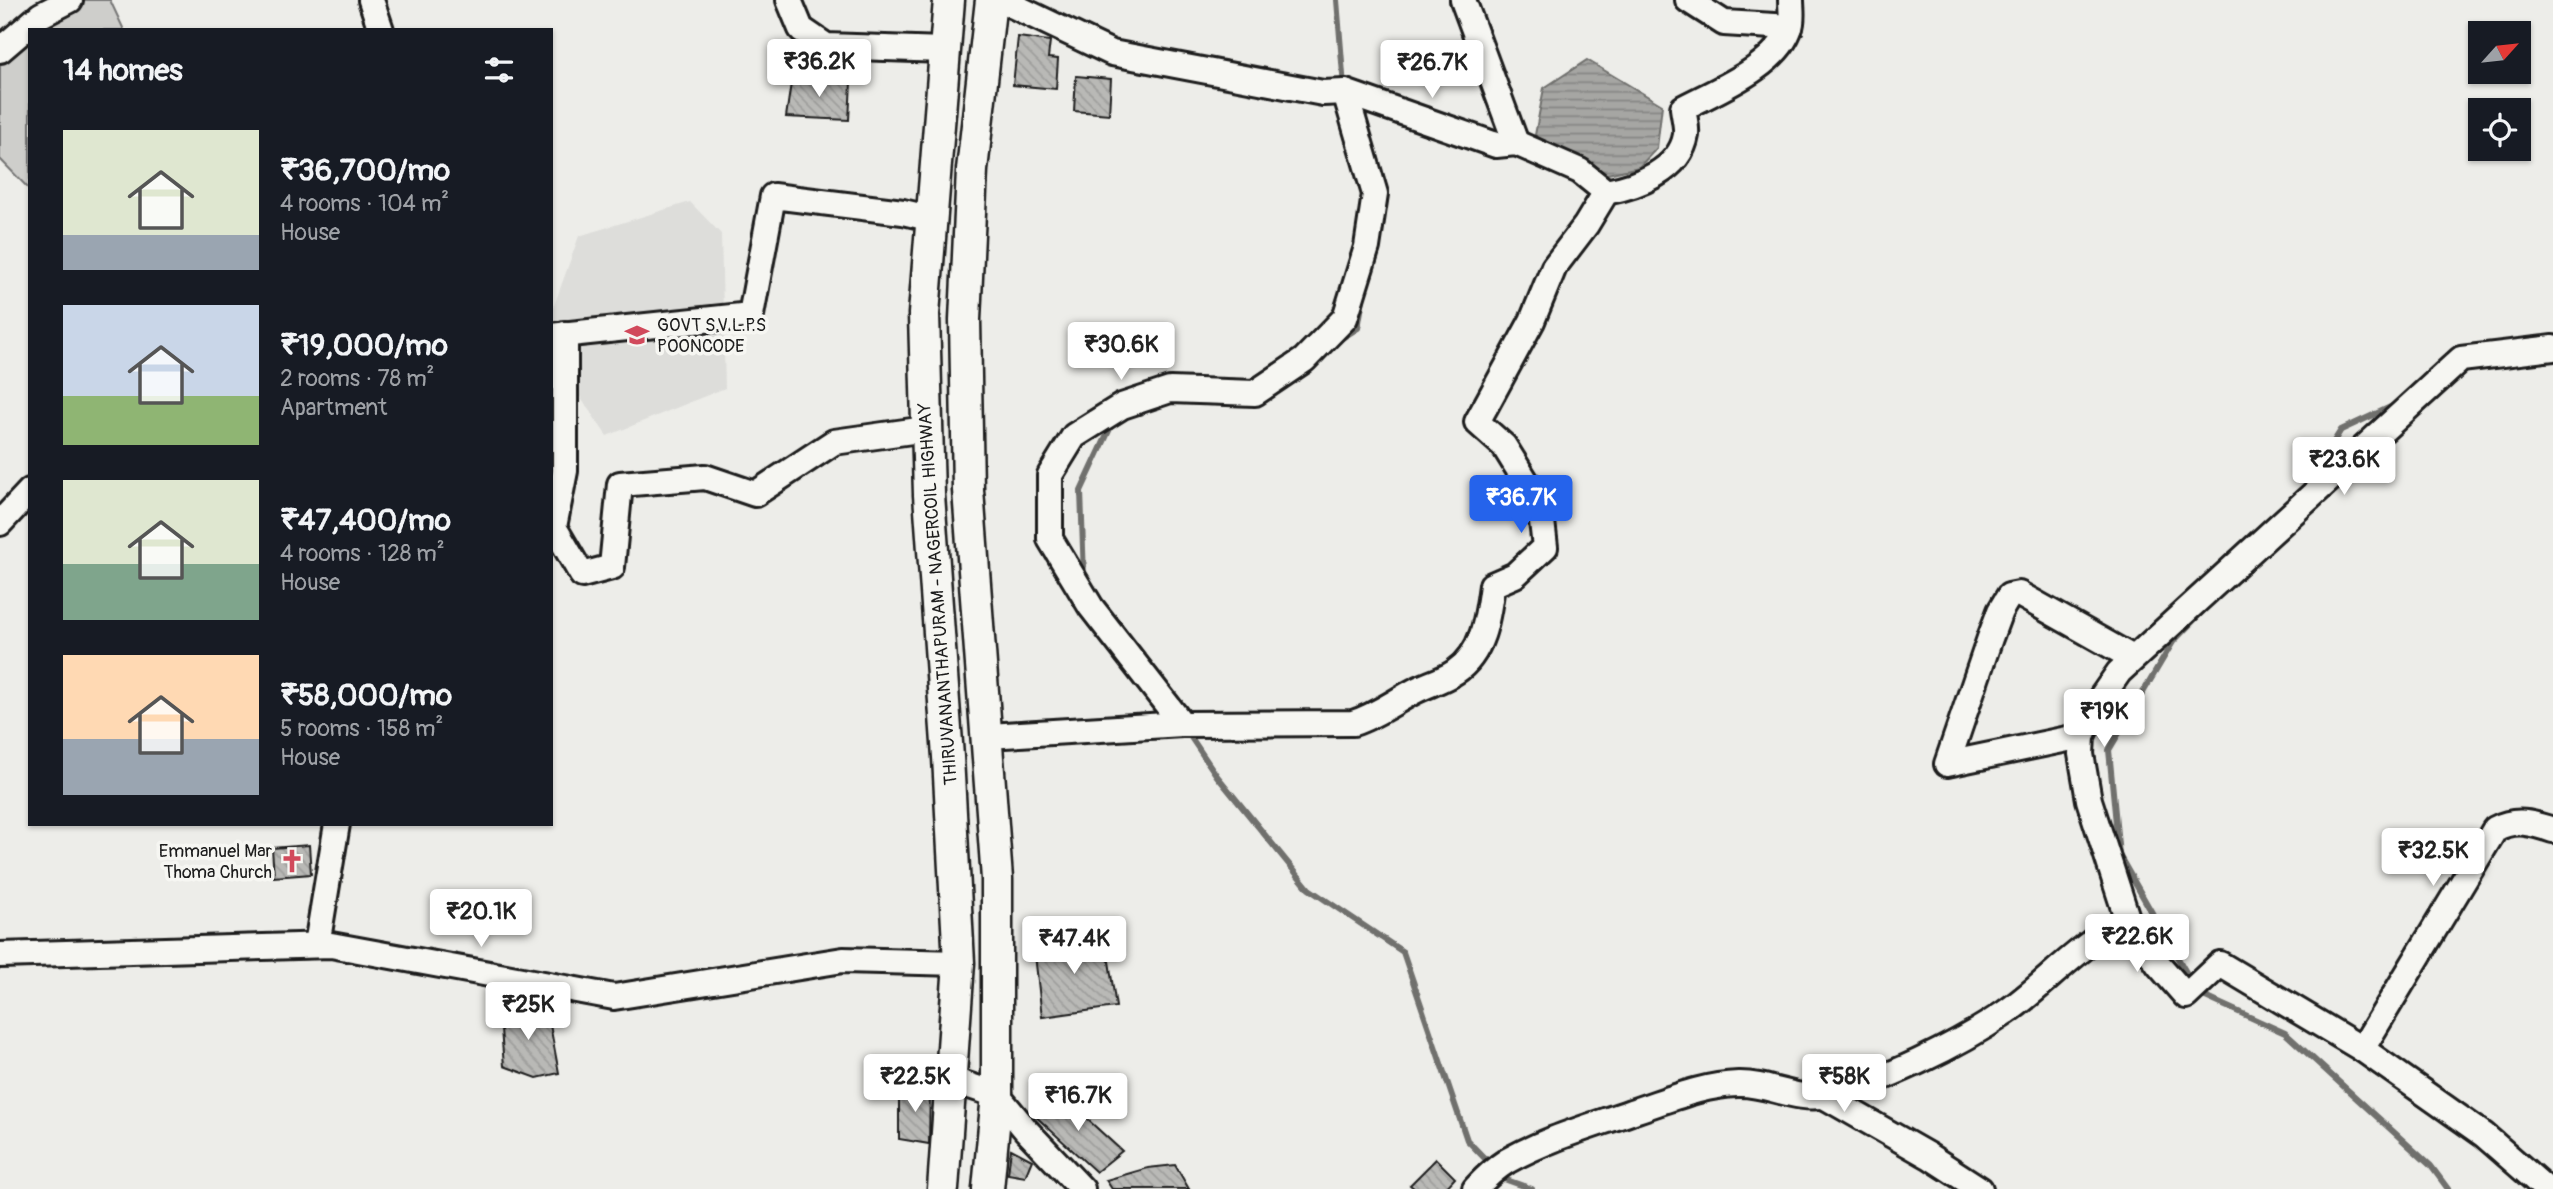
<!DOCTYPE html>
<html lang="en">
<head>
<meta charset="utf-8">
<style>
  :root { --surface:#171b24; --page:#242831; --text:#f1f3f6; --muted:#9ea1a6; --accent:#2563eb }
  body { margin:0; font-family:Pangolin,sans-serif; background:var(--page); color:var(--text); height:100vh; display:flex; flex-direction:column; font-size:26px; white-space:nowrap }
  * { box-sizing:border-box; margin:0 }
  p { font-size:23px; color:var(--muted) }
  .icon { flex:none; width:38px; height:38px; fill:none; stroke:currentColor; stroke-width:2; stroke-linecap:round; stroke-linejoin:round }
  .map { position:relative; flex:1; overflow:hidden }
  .panel { position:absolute; left:28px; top:28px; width:525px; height:798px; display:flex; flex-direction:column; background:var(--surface); border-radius:0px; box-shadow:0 2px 5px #0004 }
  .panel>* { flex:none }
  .needle { width:46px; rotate:63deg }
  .fabs { position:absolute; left:2468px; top:21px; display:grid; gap:14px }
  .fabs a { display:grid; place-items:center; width:63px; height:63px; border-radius:0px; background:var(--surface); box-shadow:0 2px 5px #0004; font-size:35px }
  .price { position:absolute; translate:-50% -60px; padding:0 16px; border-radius:7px; background:#fff; color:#222; font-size:23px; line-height:46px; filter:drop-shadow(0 2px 4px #0008) }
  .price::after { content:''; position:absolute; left:50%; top:42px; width:21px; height:16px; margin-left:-10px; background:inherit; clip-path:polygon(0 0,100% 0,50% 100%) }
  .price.active { background:var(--accent); color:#fff }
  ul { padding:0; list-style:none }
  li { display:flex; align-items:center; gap:21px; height:175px; padding:0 35px }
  li span { display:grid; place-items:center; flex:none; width:196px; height:140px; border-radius:0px; color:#555 }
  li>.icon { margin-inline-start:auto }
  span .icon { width:84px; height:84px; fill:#fffc; stroke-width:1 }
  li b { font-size:30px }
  h2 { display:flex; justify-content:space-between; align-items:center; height:84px; padding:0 35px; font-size:30px }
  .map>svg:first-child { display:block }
  .built { fill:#ddddda }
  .green { fill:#cececb; stroke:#757574; stroke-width:2 }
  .water { fill:url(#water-rules); stroke:#6f6f6d; stroke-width:2 }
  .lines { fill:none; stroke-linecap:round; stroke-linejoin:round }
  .stream { stroke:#6f6f6d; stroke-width:6 }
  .building { fill:url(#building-back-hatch); stroke:#1c1c1c; stroke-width:2 }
  .minor-casing { stroke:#1c1c1c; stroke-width:30 }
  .major-casing { stroke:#1c1c1c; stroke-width:35 }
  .minor { stroke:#f6f6f2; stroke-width:24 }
  .major { stroke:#f6f6f2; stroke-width:30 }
  .labels { text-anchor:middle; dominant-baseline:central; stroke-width:7; stroke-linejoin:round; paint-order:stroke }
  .poi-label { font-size:18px; fill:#1c1c1c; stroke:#f6f6f2; text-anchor:start }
  .street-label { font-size:18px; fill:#1c1c1c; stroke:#f6f6f2 }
</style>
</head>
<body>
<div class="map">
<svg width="2553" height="1189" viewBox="0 0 2553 1189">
  <defs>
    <pattern id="water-rules" width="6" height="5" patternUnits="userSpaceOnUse" patternTransform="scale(1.75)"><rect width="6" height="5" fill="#a6a6a3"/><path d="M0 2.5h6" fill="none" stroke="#868684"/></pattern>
    <pattern id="building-back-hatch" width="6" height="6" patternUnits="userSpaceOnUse" patternTransform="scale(1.75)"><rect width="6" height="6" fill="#b9b9b6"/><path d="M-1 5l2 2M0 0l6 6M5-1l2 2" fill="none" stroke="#9e9e9c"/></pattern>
  </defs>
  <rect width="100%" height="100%" fill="#edede9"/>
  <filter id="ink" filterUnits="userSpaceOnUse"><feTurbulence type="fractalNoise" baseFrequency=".0143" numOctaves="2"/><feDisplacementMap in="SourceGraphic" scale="14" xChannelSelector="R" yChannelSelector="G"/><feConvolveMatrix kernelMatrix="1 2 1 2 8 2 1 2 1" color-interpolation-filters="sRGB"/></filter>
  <g filter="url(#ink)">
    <!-- built -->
    <polygon class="built" points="690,202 721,234 725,388 607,436 551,355 551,314 579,236"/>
    <!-- green -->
    <polygon class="green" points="61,0 110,0 124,30 30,30 30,190 0,159 0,39"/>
    <!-- water -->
    <polygon class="water" points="1587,60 1662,105 1657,148 1639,167 1594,177 1565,153 1535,135 1544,88"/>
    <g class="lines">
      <!-- stream -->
      <g class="stream">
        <polyline points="1337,0 1344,87"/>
        <polyline points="1339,340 1358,328 1363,299"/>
        <polyline points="2305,487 2341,430 2397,404"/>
        <polyline points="1084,577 1081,491 1114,420"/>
        <polyline points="1186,730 1217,776 1309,889 1403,952 1467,1140 1492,1166"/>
        <polyline points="2191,981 2119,855 2109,750 2173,642 2203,611"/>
        <polyline points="2199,994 2285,1033 2431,1166 2448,1189"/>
        <polyline points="1499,1174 1504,1179 1532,1189"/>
      </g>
    </g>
    <!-- building -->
    <g class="building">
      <polygon points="1018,37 1050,41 1048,58 1058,59 1056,89 1013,85"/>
      <polygon points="797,43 847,51 842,83 792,76"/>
      <polygon points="792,76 851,82 849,120 786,117"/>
      <polygon points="1076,76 1111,79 1109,114 1074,111"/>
      <polygon points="309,845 311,874 274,877 272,848"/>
      <polygon points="1105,935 1116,1007 1042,1017 1034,946"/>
      <polygon points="499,1005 548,1014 559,1073 537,1078 504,1066"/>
      <polygon points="930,1087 929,1144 899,1139 899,1088"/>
      <polygon points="1063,1097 1122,1151 1096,1172 1031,1112"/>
      <polygon points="1011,1149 1032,1160 1025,1177 1008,1174"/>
      <polygon points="1436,1159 1455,1178 1445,1189 1415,1189 1410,1185"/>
      <polygon points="1175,1165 1189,1189 1112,1189 1106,1180 1148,1168"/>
    </g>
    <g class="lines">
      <!-- minor casing -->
      <g class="minor-casing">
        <g id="minor">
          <polyline points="371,0 381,30"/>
          <polyline points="789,0 801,29 826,46 944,50"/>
          <polyline points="1001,0 1112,53 1323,93 1345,92 1496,145 1516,143 1580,171 1606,192"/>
          <polyline points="1463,0 1516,143"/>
          <polyline points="1688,0 1724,23 1790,27"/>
          <polyline points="0,50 41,15 70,0"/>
          <polyline points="565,334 565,471 554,527 582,575 612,567 620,484 705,477 755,494 834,442 926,429"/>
          <polyline points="551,336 751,315 773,196 903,212 933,219"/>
          <polyline points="0,523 30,491"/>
          <polyline points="1182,724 1091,607 1050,539 1050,475 1074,436 1122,406 1170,390 1255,393 1304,360 1345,318 1367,247 1375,194 1345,92"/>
          <path d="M 988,736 L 1182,724 L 1353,723 C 1375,716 1391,704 1411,693 C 1425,685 1442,681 1455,672 C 1484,653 1488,615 1492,585 L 1515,575 L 1545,547 L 1540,504 L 1504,446 L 1477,422 L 1532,321 L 1554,267 L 1586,225 L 1606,192 C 1637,186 1680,171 1686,135 C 1687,127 1684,116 1683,108 C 1717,90 1778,66 1790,27 C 1793,20 1791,8 1791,0"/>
          <polyline points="2082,736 1947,764 1990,638 2000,611 2009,596 2019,594 2133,658"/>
          <polyline points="317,945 337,824"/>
          <polyline points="0,955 331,945 614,997 843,960 959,963"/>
          <path d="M 2362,1049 L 2495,829 C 2516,818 2532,823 2553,830"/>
          <polyline points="952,1080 997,1095 1026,1130 1082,1189"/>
          <polyline points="1824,1096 1929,1156 1980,1189"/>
          <path d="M 1475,1189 C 1484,1179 1496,1168 1507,1161 C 1546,1139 1589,1127 1631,1112 C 1666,1101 1701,1085 1738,1084 C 1769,1083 1796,1102 1827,1095 C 1879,1084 1960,1044 2005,1013 C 2037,991 2064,961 2096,939 C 2106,932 2118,927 2128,921"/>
          <polyline points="2546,1189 2484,1135 2362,1049 2220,964 2186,996 2158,964 2128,921 2089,800 2081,754 2082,736 2098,702 2119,672 2461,359 2553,348"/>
        </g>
      </g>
      <!-- major casing -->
      <g class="major-casing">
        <g id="major">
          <polyline points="943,1189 959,963 948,757 929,495 924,314 949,0"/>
          <polyline points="988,1189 997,1095 997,879 968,490 965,320 972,170 991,0"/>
        </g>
      </g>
      <!-- minor -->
      <use href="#minor" class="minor"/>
      <!-- major -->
      <use href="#major" class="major"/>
    </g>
  </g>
  <!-- icons -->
  <defs>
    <g id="school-bare" transform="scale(1.89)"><path d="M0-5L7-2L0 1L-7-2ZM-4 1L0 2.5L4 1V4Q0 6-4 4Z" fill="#d1495b" stroke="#f6f6f2" stroke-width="2.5" paint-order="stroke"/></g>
    <g id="church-bare" transform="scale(1.89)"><path d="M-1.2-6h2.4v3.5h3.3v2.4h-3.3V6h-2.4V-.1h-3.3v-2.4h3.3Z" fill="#d1495b" stroke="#f6f6f2" stroke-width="2.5" paint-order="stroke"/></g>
  </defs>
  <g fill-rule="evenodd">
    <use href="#school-bare" x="637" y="335"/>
    <use href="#church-bare" x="292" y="861"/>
  </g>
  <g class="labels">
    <!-- poi labels -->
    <g class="poi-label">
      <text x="657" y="325">GOVT S.V.L.P.S<tspan x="657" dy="21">POONCODE</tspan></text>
      <text x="272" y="851" text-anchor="end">Emmanuel Mar<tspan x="272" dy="21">Thoma Church</tspan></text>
    </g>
    <!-- street labels -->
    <g class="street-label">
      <text transform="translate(938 594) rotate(-94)">THIRUVANANTHAPURAM - NAGERCOIL HIGHWAY</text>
    </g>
  </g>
</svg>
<div class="fabs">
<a><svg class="needle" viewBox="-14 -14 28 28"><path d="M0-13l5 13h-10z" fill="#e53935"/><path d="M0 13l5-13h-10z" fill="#9ea1a6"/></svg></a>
<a><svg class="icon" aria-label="locate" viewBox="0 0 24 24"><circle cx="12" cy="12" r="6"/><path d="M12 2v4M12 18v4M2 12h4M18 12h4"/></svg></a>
</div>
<b class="price" style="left:819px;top:99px">₹36.2K</b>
<b class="price" style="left:1432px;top:100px">₹26.7K</b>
<b class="price" style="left:1121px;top:382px">₹30.6K</b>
<b class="price" style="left:2344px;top:497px">₹23.6K</b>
<b class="price active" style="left:1521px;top:535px">₹36.7K</b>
<b class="price" style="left:2104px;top:749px">₹19K</b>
<b class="price" style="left:2433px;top:888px">₹32.5K</b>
<b class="price" style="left:481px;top:949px">₹20.1K</b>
<b class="price" style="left:2137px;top:974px">₹22.6K</b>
<b class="price" style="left:1074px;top:976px">₹47.4K</b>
<b class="price" style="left:528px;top:1042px">₹25K</b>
<b class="price" style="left:915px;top:1114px">₹22.5K</b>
<b class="price" style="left:1844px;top:1114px">₹58K</b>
<b class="price" style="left:1078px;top:1133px">₹16.7K</b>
<section class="panel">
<h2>14 homes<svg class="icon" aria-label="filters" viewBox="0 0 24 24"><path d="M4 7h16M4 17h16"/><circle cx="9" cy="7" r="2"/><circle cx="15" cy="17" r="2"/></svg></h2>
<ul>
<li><span style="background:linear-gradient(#dfe7d0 75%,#9aa5b1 0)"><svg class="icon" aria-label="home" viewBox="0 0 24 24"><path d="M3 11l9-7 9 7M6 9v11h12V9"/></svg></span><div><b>₹36,700/mo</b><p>4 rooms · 104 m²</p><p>House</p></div></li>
<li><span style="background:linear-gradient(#c9d6e8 65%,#8fb573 0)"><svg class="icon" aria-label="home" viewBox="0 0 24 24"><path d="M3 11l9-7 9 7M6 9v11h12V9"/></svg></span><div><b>₹19,000/mo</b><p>2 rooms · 78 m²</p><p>Apartment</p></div></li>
<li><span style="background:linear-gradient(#dfe7d0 60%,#7fa58c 0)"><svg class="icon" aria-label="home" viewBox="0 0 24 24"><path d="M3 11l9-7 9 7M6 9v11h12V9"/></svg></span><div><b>₹47,400/mo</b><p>4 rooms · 128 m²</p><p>House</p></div></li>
<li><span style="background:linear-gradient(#ffd9b3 60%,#9aa5b1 0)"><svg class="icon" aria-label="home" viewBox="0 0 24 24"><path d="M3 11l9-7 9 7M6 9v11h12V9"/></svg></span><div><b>₹58,000/mo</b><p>5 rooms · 158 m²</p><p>House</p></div></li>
</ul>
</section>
</div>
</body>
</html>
